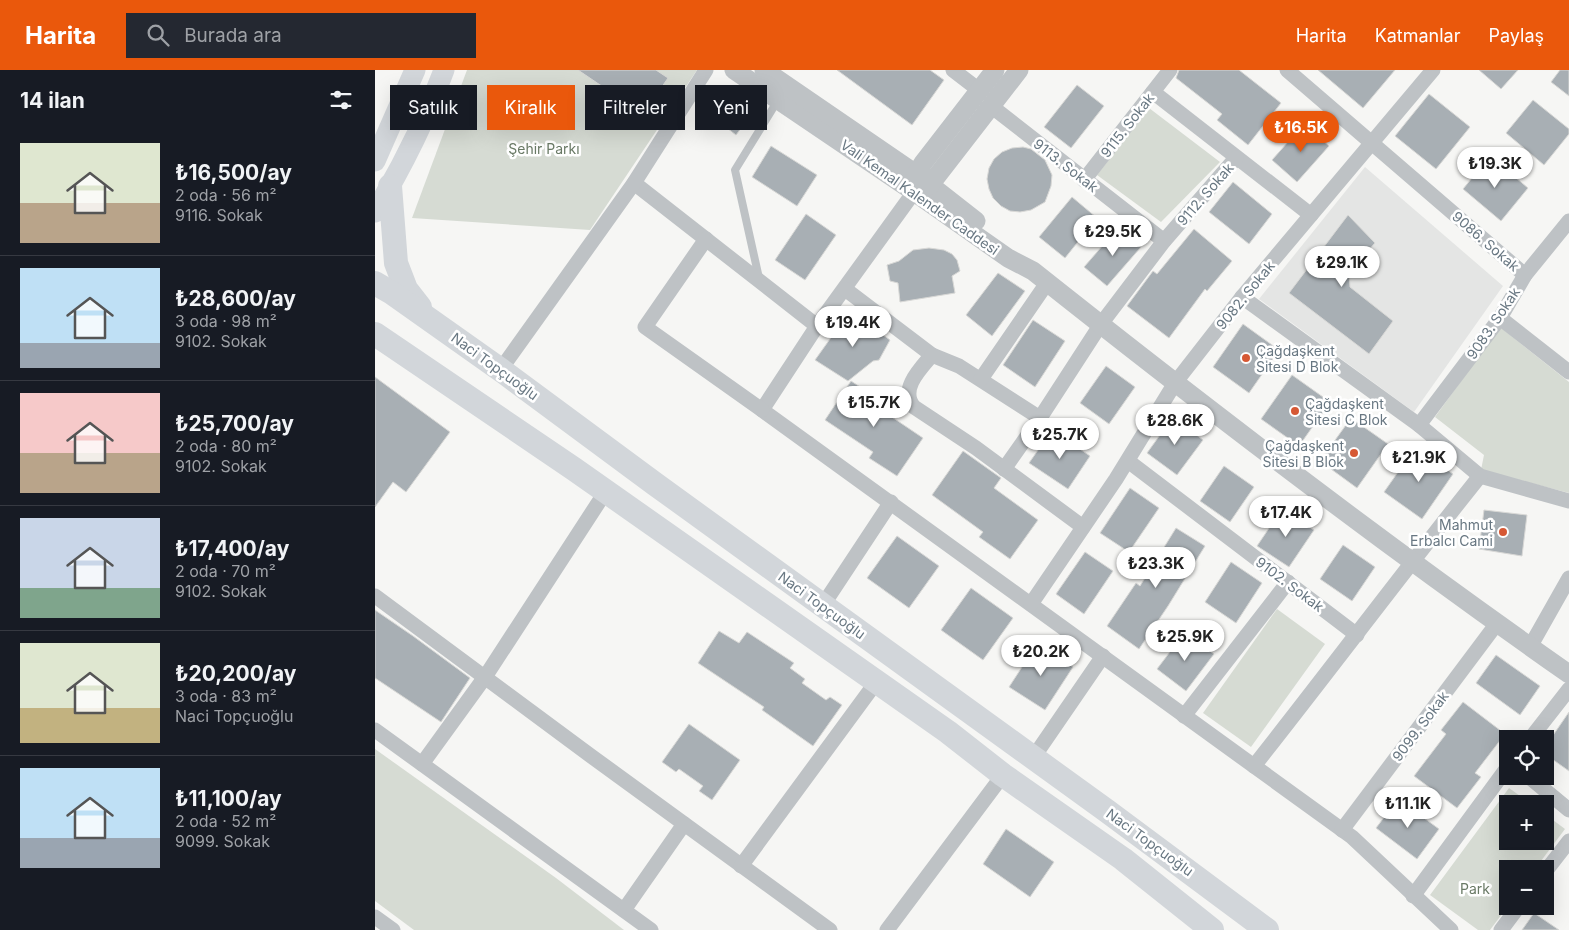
<!DOCTYPE html>
<html lang="tr">
<head>
<meta charset="utf-8">
<style>
  :root { --surface:#171b24; --page:#242831; --text:#f1f3f6; --muted:#9ea1a6; --line:#363941; --accent:#ea580c }
  body { margin:0; font-family:Inter,sans-serif; background:var(--page); color:var(--text); height:100vh; display:flex; flex-direction:column; font-size:19px; white-space:nowrap }
  * { box-sizing:border-box; margin:0 }
  p { font-size:16px; color:var(--muted) }
  .icon { flex:none; width:28px; height:28px; fill:none; stroke:currentColor; stroke-width:2; stroke-linecap:round; stroke-linejoin:round }
  .map { position:relative; flex:1; overflow:hidden }
  .panel { display:flex; flex-direction:column; background:var(--surface); width:375px }
  .panel>* { flex:none }
  .top-card { position:absolute; left:15px; top:15px; width:475px; height:45px; display:flex; gap:10px }
  .tools { position:absolute; left:1124px; top:660px; display:grid; gap:10px }
  .tools a { display:grid; place-items:center; width:55px; height:55px; border-radius:0px; background:var(--surface); box-shadow:0 5px 20px #0002; font-size:25px }
  .price { position:absolute; translate:-50% -42px; padding:0 11px; border-radius:18px; background:#fff; color:#222; font-size:16px; line-height:32px; filter:drop-shadow(0 1px 2px #0008) }
  .price::after { content:''; position:absolute; left:50%; top:30px; width:15px; height:11px; margin-left:-8px; background:inherit; clip-path:polygon(0 0,100% 0,50% 100%) }
  .price.on { background:var(--accent); color:#fff }
  ul { padding:0; list-style:none }
  li { display:flex; align-items:center; gap:15px; height:125px; padding:0 20px }
  li+li { border-top:1px solid var(--line) }
  li span { display:grid; place-items:center; flex:none; width:140px; height:100px; border-radius:0px; color:#555 }
  li>.icon { margin-inline-start:auto }
  span .icon { width:60px; height:60px; fill:#fffc; stroke-width:1 }
  li b { font-size:21px }
  h2 { display:flex; justify-content:space-between; align-items:center; height:60px; padding:0 20px; font-size:21px }
  .pill { padding:0 18px; border-radius:0px; background:var(--surface); box-shadow:0 5px 20px #0002; font-size:18px; line-height:45px }
  .pill.on { background:var(--accent); color:#fff }
  header { display:flex; align-items:center; gap:30px; box-sizing:border-box; height:70px; padding:0 25px; background:var(--accent); color:#fff }
  header strong { font-size:24px }
  nav { display:flex; gap:28px; margin-inline-start:auto; font-size:18px }
  .search { width:350px; height:45px; background:var(--page); display:flex; align-items:center; gap:12px; box-sizing:border-box; padding:0 18px; border-radius:0px; color:var(--muted); font-size:19px }
  main { display:flex; flex:1; min-height:0 }
  .map>svg:first-child { display:block }
  .built { fill:#e4e5e4 }
  .green { fill:#d6dbd3 }
  .building { fill:#a8afb4; stroke:#d8d8d6 }
  .lines { fill:none; stroke-linecap:round; stroke-linejoin:round }
  .service { stroke:#bec2c5; stroke-width:8 }
  .minor { stroke:#bec2c5; stroke-width:15 }
  .tertiary { stroke:#bec2c5; stroke-width:19 }
  .secondary { stroke:#d2d6da; stroke-width:21 }
  .primary { stroke:#d2d6da; stroke-width:24 }
  .poi-dot { fill:#d65834; stroke:#fff; stroke-width:2 }
  .labels { text-anchor:middle; dominant-baseline:central; stroke-width:5; stroke-linejoin:round; paint-order:stroke }
  .street-label { font-size:14px; fill:#687782; stroke:#fff }
  .park-label { font-size:14px; fill:#6a7a66; stroke:#fff }
  .poi-label { font-size:14px; fill:#687782; stroke:#fff; text-anchor:start }
</style>
</head>
<body>
<header>
<strong>Harita</strong>
<div class="search"><svg class="icon" aria-label="search" viewBox="0 0 24 24"><circle cx="10" cy="10" r="6"/><path d="M15 15l6 6"/></svg>Burada ara</div>
<nav><a>Harita</a><a>Katmanlar</a><a>Paylaş</a></nav>
</header>
<main>
<section class="panel">
<h2>14 ilan<svg class="icon" aria-label="filters" viewBox="0 0 24 24"><path d="M4 7h16M4 17h16"/><circle cx="9" cy="7" r="2"/><circle cx="15" cy="17" r="2"/></svg></h2>
<ul>
<li><span style="background:linear-gradient(#dfe7d0 60%,#b9a48a 0)"><svg class="icon" aria-label="home" viewBox="0 0 24 24"><path d="M3 11l9-7 9 7M6 9v11h12V9"/></svg></span><div><b>₺16,500/ay</b><p>2 oda · 56 m²</p><p>9116. Sokak</p></div></li>
<li><span style="background:linear-gradient(#bfe0f5 75%,#9aa5b1 0)"><svg class="icon" aria-label="home" viewBox="0 0 24 24"><path d="M3 11l9-7 9 7M6 9v11h12V9"/></svg></span><div><b>₺28,600/ay</b><p>3 oda · 98 m²</p><p>9102. Sokak</p></div></li>
<li><span style="background:linear-gradient(#f6c9c9 60%,#b9a48a 0)"><svg class="icon" aria-label="home" viewBox="0 0 24 24"><path d="M3 11l9-7 9 7M6 9v11h12V9"/></svg></span><div><b>₺25,700/ay</b><p>2 oda · 80 m²</p><p>9102. Sokak</p></div></li>
<li><span style="background:linear-gradient(#c9d6e8 70%,#7fa58c 0)"><svg class="icon" aria-label="home" viewBox="0 0 24 24"><path d="M3 11l9-7 9 7M6 9v11h12V9"/></svg></span><div><b>₺17,400/ay</b><p>2 oda · 70 m²</p><p>9102. Sokak</p></div></li>
<li><span style="background:linear-gradient(#dfe7d0 65%,#c2b280 0)"><svg class="icon" aria-label="home" viewBox="0 0 24 24"><path d="M3 11l9-7 9 7M6 9v11h12V9"/></svg></span><div><b>₺20,200/ay</b><p>3 oda · 83 m²</p><p>Naci Topçuoğlu</p></div></li>
<li><span style="background:linear-gradient(#bfe0f5 70%,#9aa5b1 0)"><svg class="icon" aria-label="home" viewBox="0 0 24 24"><path d="M3 11l9-7 9 7M6 9v11h12V9"/></svg></span><div><b>₺11,100/ay</b><p>2 oda · 52 m²</p><p>9099. Sokak</p></div></li>
</ul>
</section>
<div class="map">
<svg width="1194" height="860" viewBox="0 0 1194 860">
  <rect width="100%" height="100%" fill="#f6f6f4"/>
  <!-- built -->
  <polygon class="built" points="990,97 1128,216 1039,342 884,229"/>
  <!-- green -->
  <g class="green">
    <polygon points="92,0 322,0 215,160 37,148"/>
    <polygon points="774,38 845,92 786,152 722,105"/>
    <polygon points="1125,257 1194,312 1194,423 1106,400 1109,385 1060,347"/>
    <polygon points="902,539 950,574 876,677 828,643"/>
    <polygon points="0,679 181,808 249,860 39,860 0,831"/>
    <polygon points="1134,718 1156,734 1132,734 1132,771 1170,771 1170,744 1190,759 1160,799 1132,799 1133,836 1115,860 1103,860 1055,825"/>
  </g>
  <!-- building -->
  <g class="building">
    <polygon points="203,0 281,0 293,8 268,44"/>
    <polygon points="462,0 555,0 569,10 537,55"/>
    <polygon points="804,0 864,0 906,33 873,75 842,50 847,44 801,8"/>
    <polygon points="943,0 1020,0 988,38"/>
    <polygon points="1104,0 1143,0 1126,19"/>
    <polygon points="1185,0 1194,0 1194,26 1176,12"/>
    <polygon points="702,15 729,36 696,78 669,57"/>
    <polygon points="1054,24 1095,57 1061,99 1020,66"/>
    <polygon points="1158,30 1194,59 1194,64 1169,95 1131,63"/>
    <polygon points="359,39 372,50 361,65 347,54"/>
    <polygon points="929,54 954,76 922,112 897,90"/>
    <polygon points="396,76 442,105 422,136 377,107"/>
    <polygon points="648,77 656,79 670,90 677,105 676,116 670,132 656,140 645,142 635,141 626,136 618,128 614,119 612,109 614,98 619,89 627,82 637,78"/>
    <polygon points="1115,86 1153,118 1126,151 1088,119"/>
    <polygon points="858,112 897,144 874,174 834,142"/>
    <polygon points="697,127 722,148 690,188 664,167"/>
    <polygon points="431,144 461,165 430,210 400,190"/>
    <polygon points="973,145 1000,173 974,202 975,217 1018,251 994,284 914,223"/>
    <polygon points="743,158 766,177 732,216 709,197"/>
    <polygon points="819,159 857,191 832,221 830,219 794,268 752,236 778,201 782,204"/>
    <polygon points="554,178 569,180 577,184 582,190 585,201 577,206 580,223 525,232 523,213 515,211 512,195 524,191 538,180"/>
    <polygon points="623,203 650,221 617,266 591,245"/>
    <polygon points="475,241 515,270 504,290 498,291 473,311 440,290"/>
    <polygon points="658,250 690,271 660,317 628,295"/>
    <polygon points="868,254 904,280 874,323 838,297"/>
    <polygon points="731,296 760,317 734,354 705,333"/>
    <polygon points="917,305 955,332 924,376 886,349"/>
    <polygon points="0,307 75,362 31,422 18,412 0,437"/>
    <polygon points="476,311 509,333 505,339 548,368 522,406 494,388 498,382 450,350"/>
    <polygon points="798,347 828,370 802,405 772,383"/>
    <polygon points="976,348 1013,374 982,418 945,391"/>
    <polygon points="677,360 715,386 693,419 654,393"/>
    <polygon points="1040,378 1078,404 1047,449 1009,422"/>
    <polygon points="588,381 626,408 619,418 663,450 635,489 604,467 608,462 557,425"/>
    <polygon points="849,396 879,417 855,452 825,431"/>
    <polygon points="755,418 784,438 754,482 725,463"/>
    <polygon points="907,439 939,460 914,497 882,476"/>
    <polygon points="1109,440 1152,445 1147,486 1104,479"/>
    <polygon points="801,458 830,476 793,536 764,579 732,556 761,513 765,516"/>
    <polygon points="522,466 564,496 534,538 492,508"/>
    <polygon points="968,475 1000,497 977,531 945,509"/>
    <polygon points="710,482 738,501 709,544 681,524"/>
    <polygon points="856,492 887,513 861,553 830,532"/>
    <polygon points="596,518 638,548 608,590 566,560"/>
    <polygon points="0,540 38,566 95,608 66,652 0,608"/>
    <polygon points="344,561 364,573 372,562 419,593 415,598 430,609 427,613 451,630 455,627 467,635 438,676 387,640 389,637 323,593"/>
    <polygon points="810,562 839,584 811,621 782,599"/>
    <polygon points="662,574 698,597 670,640 634,617"/>
    <polygon points="1121,585 1165,616 1145,645 1101,613"/>
    <polygon points="1088,632 1130,664 1100,703 1106,707 1082,738 1039,706 1071,664 1066,660"/>
    <polygon points="1194,642 1194,701 1170,684 1170,677"/>
    <polygon points="314,654 365,690 337,730 324,721 328,716 304,699 301,702 287,692"/>
    <polygon points="1023,729 1064,759 1042,789 1001,758"/>
    <polygon points="631,759 679,792 655,827 608,794"/>
    <polygon points="1159,843 1184,860 1147,860"/>
  </g>
  <g class="lines">
    <!-- service -->
    <polyline class="service" points="384,208 360,100 403,30"/>
    <!-- minor -->
    <g class="minor">
      <polyline points="578,0 604,20"/>
      <polyline points="912,0 1150,205"/>
      <polyline points="778,22 936,145"/>
      <polyline points="616,36 789,171"/>
      <polyline points="709,110 795,0"/>
      <polyline points="259,113 442,256"/>
      <polyline points="539,122 442,256 387,340 977,767 1076,860"/>
      <polyline points="331,169 270,257 387,340"/>
      <path d="M 470,219 L 557,285 C 545,299 524,320 539,337 L 601,378 L 708,457"/>
      <polyline points="867,227 1044,355 1105,406 1194,431"/>
      <polyline points="1125,248 1194,302"/>
      <polyline points="557,285 584,296 665,348"/>
      <polyline points="126,299 259,113 331,0"/>
      <polyline points="606,309 672,213"/>
      <polyline points="1044,355 1125,248 1150,205 1194,151"/>
      <polyline points="753,391 982,565"/>
      <polyline points="629,399 665,348 726,254 789,171 861,88"/>
      <polyline points="0,526 216,686 455,860"/>
      <polyline points="656,534 741,409 800,313 867,227 1058,0"/>
      <polyline points="448,535 516,432"/>
      <polyline points="1155,577 1194,508"/>
      <polyline points="809,646 913,512"/>
      <polyline points="0,660 276,860"/>
      <polyline points="1155,669 1194,619"/>
      <polyline points="658,688 728,586"/>
      <polyline points="47,694 110,607 231,421"/>
      <path d="M 879,696 C 955,600 1028,502 1105,406"/>
      <polyline points="1153,706 1194,740"/>
      <polyline points="967,760 1123,552"/>
      <polyline points="366,796 502,611"/>
      <polyline points="1170,802 1194,771"/>
      <polyline points="1038,826 1132,698"/>
      <polyline points="249,840 309,754"/>
      <polyline points="0,847 18,860"/>
      <polyline points="512,860 628,705"/>
      <polyline points="1126,860 1144,836"/>
    </g>
    <!-- tertiary -->
    <g class="tertiary">
      <path d="M 359,0 L 539,122 L 633,188 L 658,201 C 833,340 1011,476 1194,604"/>
      <polyline points="389,0 541,104 601,151"/>
      <polyline points="620,0 548,93 541,104 539,122 555,115 644,0"/>
    </g>
    <!-- secondary -->
    <g class="secondary">
      <polyline points="0,91 40,0"/>
      <path d="M 0,142 C 27,97 51,49 69,0"/>
    </g>
    <!-- primary -->
    <g class="primary">
      <polyline points="15,116 21,193 31,219 45,237"/>
      <polyline points="0,213 17,223 130,303 280,414 732,741 892,860"/>
      <polyline points="0,264 199,399 573,662 628,705 748,789 837,860"/>
    </g>
  </g>
  <!-- markers -->
  <g class="poi-dot">
    <circle cx="871" cy="288" r="5"/>
    <circle cx="920" cy="341" r="5"/>
    <circle cx="979" cy="383" r="5"/>
    <circle cx="1128" cy="462" r="5"/>
  </g>
  <g class="labels">
    <!-- street labels -->
    <g class="street-label">
      <text transform="translate(752 55) rotate(-52)">9115. Sokak</text>
      <text transform="translate(691 95) rotate(38)">9113. Sokak</text>
      <text transform="translate(830 124) rotate(-49)">9112. Sokak</text>
      <text transform="translate(545 127) rotate(35)">Vali Kemal Kalender Caddesi</text>
      <text transform="translate(1111 171) rotate(41)">9086. Sokak</text>
      <text transform="translate(870 225) rotate(-51)">9082. Sokak</text>
      <text transform="translate(1118 253) rotate(-56)">9083. Sokak</text>
      <text transform="translate(120 296) rotate(36)">Naci Topçuoğlu</text>
      <text transform="translate(915 514) rotate(37)">9102. Sokak</text>
      <text transform="translate(447 535) rotate(36)">Naci Topçuoğlu</text>
      <text transform="translate(1045 656) rotate(-53)">9099. Sokak</text>
      <text transform="translate(775 772) rotate(36)">Naci Topçuoğlu</text>
    </g>
    <!-- park labels -->
    <g class="park-label">
      <text x="169" y="78">Şehir Parkı</text>
      <text x="1100" y="818">Park</text>
    </g>
    <!-- poi labels -->
    <g class="poi-label">
      <text x="881" y="280">Çağdaşkent<tspan x="881" dy="16">Sitesi D Blok</tspan></text>
      <text x="930" y="333">Çağdaşkent<tspan x="930" dy="16">Sitesi C Blok</tspan></text>
      <text x="969" y="375" text-anchor="end">Çağdaşkent<tspan x="969" dy="16">Sitesi B Blok</tspan></text>
      <text x="1118" y="454" text-anchor="end">Mahmut<tspan x="1118" dy="16">Erbalcı Cami</tspan></text>
    </g>
  </g>
</svg>
<div class="tools">
<a><svg class="icon" aria-label="locate" viewBox="0 0 24 24"><circle cx="12" cy="12" r="6"/><path d="M12 2v4M12 18v4M2 12h4M18 12h4"/></svg></a>
<a>+</a>
<a>−</a>
</div>
<b class="price on" style="left:926px;top:83px">₺16.5K</b>
<b class="price" style="left:1120px;top:119px">₺19.3K</b>
<b class="price" style="left:738px;top:187px">₺29.5K</b>
<b class="price" style="left:967px;top:218px">₺29.1K</b>
<b class="price" style="left:478px;top:278px">₺19.4K</b>
<b class="price" style="left:499px;top:358px">₺15.7K</b>
<b class="price" style="left:800px;top:376px">₺28.6K</b>
<b class="price" style="left:685px;top:390px">₺25.7K</b>
<b class="price" style="left:1044px;top:413px">₺21.9K</b>
<b class="price" style="left:911px;top:468px">₺17.4K</b>
<b class="price" style="left:781px;top:519px">₺23.3K</b>
<b class="price" style="left:810px;top:592px">₺25.9K</b>
<b class="price" style="left:666px;top:607px">₺20.2K</b>
<b class="price" style="left:1033px;top:759px">₺11.1K</b>
<div class="top-card">
<a class="pill">Satılık</a>
<a class="pill on">Kiralık</a>
<a class="pill">Filtreler</a>
<a class="pill">Yeni</a>
</div>
</div>
</main>
</body>
</html>
